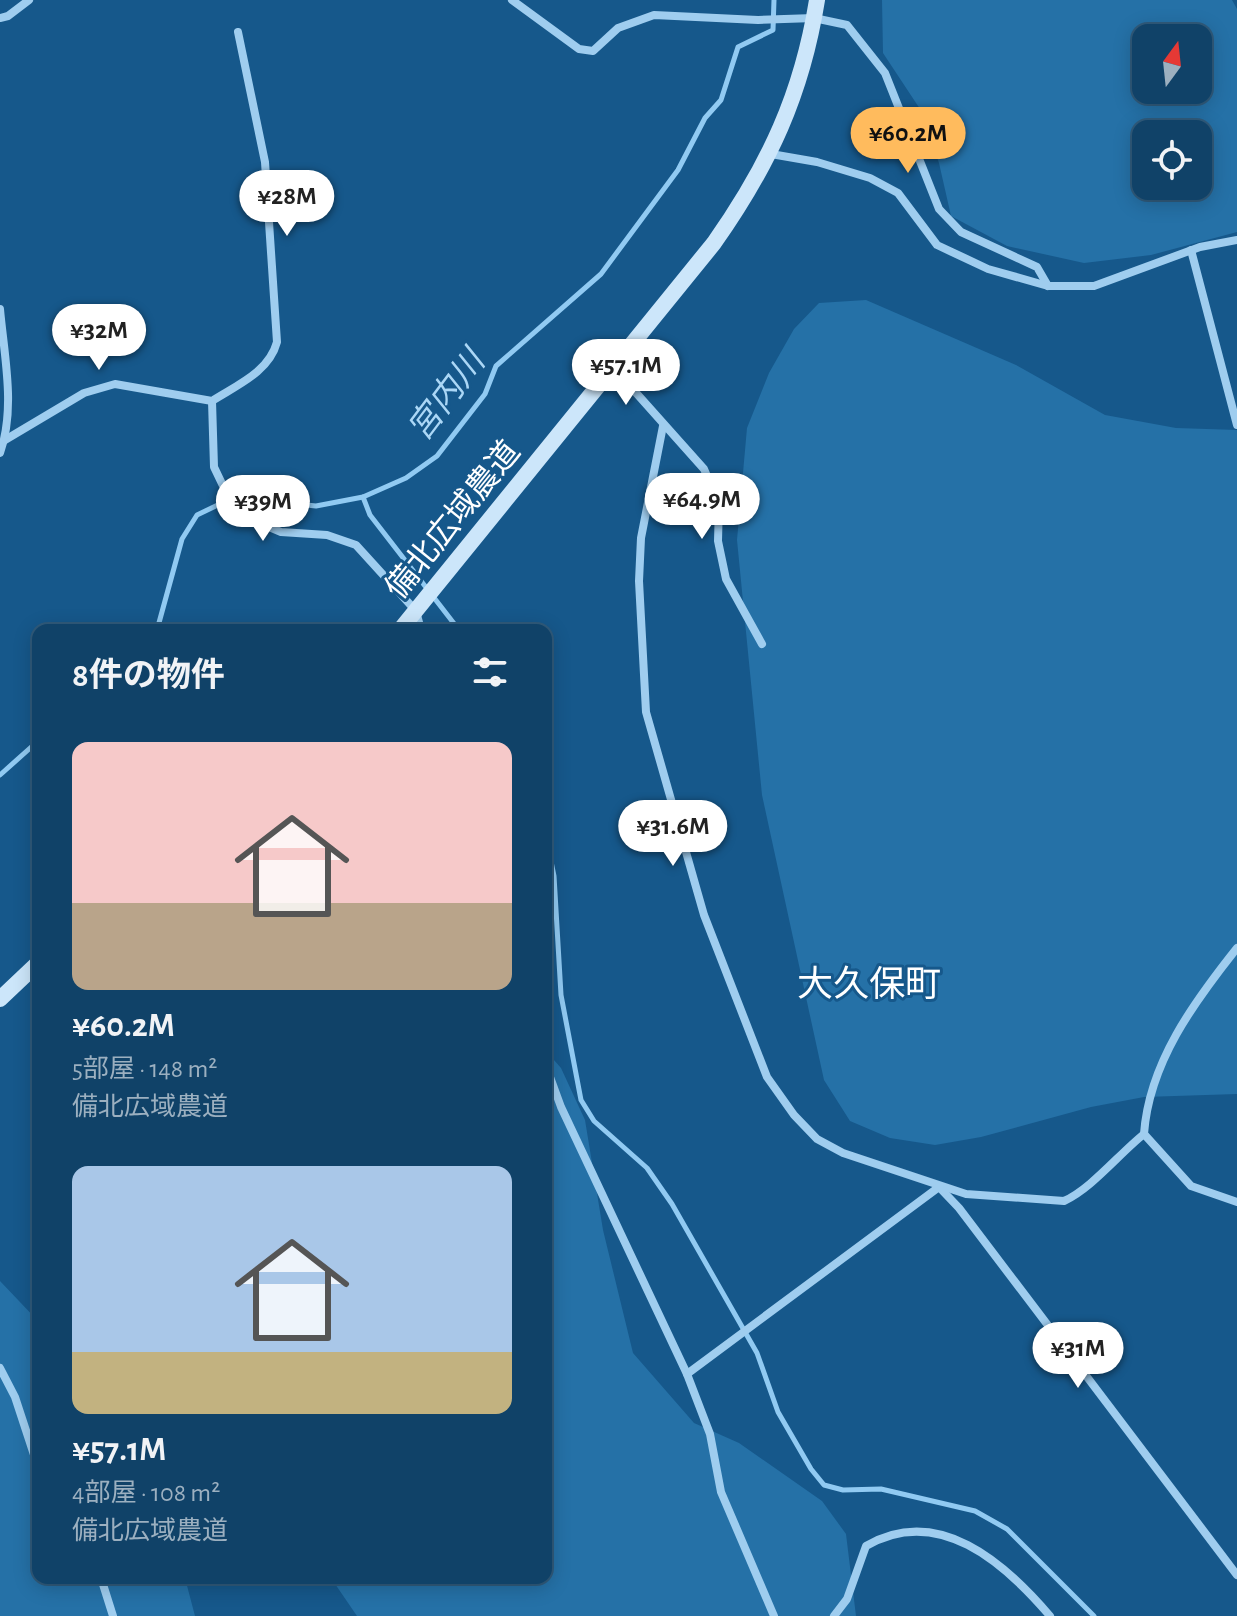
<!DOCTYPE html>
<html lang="ja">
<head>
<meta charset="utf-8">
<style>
  :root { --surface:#104268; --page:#1e4d71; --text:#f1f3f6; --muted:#9cb0c0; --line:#305b7c; --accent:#ffbb5d }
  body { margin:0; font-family:"Alegreya Sans","Noto Sans JP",sans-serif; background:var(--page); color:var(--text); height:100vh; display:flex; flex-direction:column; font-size:30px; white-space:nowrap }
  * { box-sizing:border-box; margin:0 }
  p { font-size:26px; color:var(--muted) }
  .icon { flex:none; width:44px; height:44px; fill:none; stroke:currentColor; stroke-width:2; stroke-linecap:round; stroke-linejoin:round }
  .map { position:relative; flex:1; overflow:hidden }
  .side { position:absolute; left:32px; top:624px; width:520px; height:960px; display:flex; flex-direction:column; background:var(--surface); border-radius:16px; box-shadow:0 4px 20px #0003,0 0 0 2px var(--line) }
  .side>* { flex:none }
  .needle { width:52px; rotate:15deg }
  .controls { position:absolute; left:1132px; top:24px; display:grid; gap:16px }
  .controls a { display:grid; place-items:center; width:80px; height:80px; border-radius:16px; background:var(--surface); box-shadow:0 4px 20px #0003,0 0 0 2px var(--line); font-size:40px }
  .price { position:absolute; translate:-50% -68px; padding:0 18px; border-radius:28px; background:#fff; color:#222; font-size:26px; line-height:52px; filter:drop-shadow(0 2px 4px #0008) }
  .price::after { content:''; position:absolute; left:50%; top:48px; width:24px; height:18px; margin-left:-12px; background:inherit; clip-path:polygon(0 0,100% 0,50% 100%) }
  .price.current { background:var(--accent); color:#111 }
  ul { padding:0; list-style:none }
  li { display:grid; align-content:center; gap:16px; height:424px; padding:0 40px }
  li span { display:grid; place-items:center; height:248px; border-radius:16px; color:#555 }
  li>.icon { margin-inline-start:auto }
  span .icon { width:144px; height:144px; fill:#fffc; stroke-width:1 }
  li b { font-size:34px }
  h2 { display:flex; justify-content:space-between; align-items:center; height:96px; padding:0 40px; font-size:34px }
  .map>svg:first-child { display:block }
  .green { fill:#2571a7; fill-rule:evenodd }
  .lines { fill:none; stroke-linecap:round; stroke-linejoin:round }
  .stream { stroke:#91caf2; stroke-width:5 }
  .street { stroke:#9fcdef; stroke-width:8 }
  .secondary { stroke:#cce6fa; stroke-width:16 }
  .labels { text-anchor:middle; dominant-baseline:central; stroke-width:6; stroke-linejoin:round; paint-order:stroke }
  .street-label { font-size:32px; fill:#fff; stroke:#16588b }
  .water-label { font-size:34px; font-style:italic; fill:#abd7f6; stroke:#16588b }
  .quarter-label { font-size:36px; fill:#fff; stroke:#16588b }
</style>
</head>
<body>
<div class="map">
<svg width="1237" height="1616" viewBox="0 0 1237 1616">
  <rect width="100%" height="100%" fill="#16588b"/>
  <!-- green -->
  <g class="green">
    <path d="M 882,0 L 1232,0 L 1237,9 L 1237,232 L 1151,255 L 1084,263 L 1007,246 L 951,216 L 939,163 L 920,109 L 883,53 ZM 1146,38 L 1198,38 L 1198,90 L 1146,90 ZM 1146,134 L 1198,134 L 1198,186 L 1146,186 Z"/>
    <polygon points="866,300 1016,365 1105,415 1176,428 1237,430 1237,1094 1144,1097 1091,1107 981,1137 935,1145 890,1138 850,1121 824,1080 762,795 737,540 747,428 769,373 794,329 819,303"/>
    <polygon points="546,1051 561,1068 585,1120 603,1230 633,1353 694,1423 739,1443 822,1501 846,1534 856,1616 357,1616 331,1578 546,1578"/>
    <polygon points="0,1281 38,1321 38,1578 185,1578 195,1616 0,1616"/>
  </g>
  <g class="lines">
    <!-- stream -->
    <g class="stream">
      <polyline points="363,497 370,515 459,630"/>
      <polyline points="157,630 182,539 197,515 224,502 248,499 316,506 363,497 406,478 437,456 485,394 496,366 601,274 678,170 705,118 721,100 738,47 773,30 774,0"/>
      <polyline points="0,775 38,741"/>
      <polyline points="546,837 554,876 561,995 581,1100 594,1121 647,1168 672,1204 757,1353 778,1412 811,1469 824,1485 843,1490 881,1489 975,1511 1007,1529 1094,1616"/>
    </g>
    <!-- street -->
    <g class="street">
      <polyline points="512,0 579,49 593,51 618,28 654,15 758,20 814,18 847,25 885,73 939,209 961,232 1037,267 1048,286"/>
      <polyline points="0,18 8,16 29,0"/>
      <polyline points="771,154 817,162 870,178 898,193 937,245 988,269 1048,286 1094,286 1200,247 1237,240"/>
      <polyline points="1191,250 1237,425"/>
      <path d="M 0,309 C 4,355 16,408 0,453"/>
      <polyline points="613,367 704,469 719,504 718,541 726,579 762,644"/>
      <polyline points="212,401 214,467 236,513 281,532 327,535 356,545 416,611 421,630"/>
      <path d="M 663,426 L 641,538 L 639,581 L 646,712 L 704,915 L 767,1077 L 794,1115 L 817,1139 L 843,1153 L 966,1194 L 1064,1201 C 1091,1189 1119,1154 1144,1134"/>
      <path d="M 5,440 L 84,393 L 115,384 L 212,401 C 237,385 269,372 277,342 L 265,162 L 238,32"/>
      <path d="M 1237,948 C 1194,1002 1149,1063 1144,1134 L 1191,1186 L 1237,1202"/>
      <polyline points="546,1066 561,1107 687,1374 710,1434 721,1492 774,1616"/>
      <polyline points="939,1187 959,1208 1237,1575"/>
      <polyline points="0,1368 15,1397 38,1467"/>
      <polyline points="687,1374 939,1187"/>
      <polyline points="101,1578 113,1616"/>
      <path d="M 834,1616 L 847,1599 L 866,1546 C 938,1504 1004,1562 1050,1616"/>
    </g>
    <!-- secondary -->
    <g class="secondary">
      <path d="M 400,630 L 714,243 C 769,165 802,94 817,0"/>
      <polyline points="0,999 38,963"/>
    </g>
  </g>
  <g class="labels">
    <!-- street labels -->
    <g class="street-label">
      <text transform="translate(453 520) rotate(-51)">備北広域農道</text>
    </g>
    <!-- water labels -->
    <g class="water-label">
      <text transform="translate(447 396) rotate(-53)">宮内川</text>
    </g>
    <!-- quarter labels -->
    <g class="quarter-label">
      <text x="869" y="985">大久保町</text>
    </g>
  </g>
</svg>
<div class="controls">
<a><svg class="needle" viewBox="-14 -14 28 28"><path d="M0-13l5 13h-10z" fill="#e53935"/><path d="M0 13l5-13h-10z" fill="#9cb0c0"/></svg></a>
<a><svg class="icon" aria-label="locate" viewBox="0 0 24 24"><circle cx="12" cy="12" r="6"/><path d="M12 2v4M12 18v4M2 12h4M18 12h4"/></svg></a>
</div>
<b class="price current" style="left:908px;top:175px">¥60.2M</b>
<b class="price" style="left:287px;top:238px">¥28M</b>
<b class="price" style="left:99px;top:372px">¥32M</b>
<b class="price" style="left:626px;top:407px">¥57.1M</b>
<b class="price" style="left:702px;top:541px">¥64.9M</b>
<b class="price" style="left:263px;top:543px">¥39M</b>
<b class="price" style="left:673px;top:868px">¥31.6M</b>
<b class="price" style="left:1078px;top:1390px">¥31M</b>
<section class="side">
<h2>8件の物件<svg class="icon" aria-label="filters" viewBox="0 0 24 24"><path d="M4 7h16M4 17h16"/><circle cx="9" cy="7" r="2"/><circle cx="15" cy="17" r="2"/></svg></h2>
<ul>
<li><span style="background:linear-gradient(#f6c9c9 65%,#b9a48a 0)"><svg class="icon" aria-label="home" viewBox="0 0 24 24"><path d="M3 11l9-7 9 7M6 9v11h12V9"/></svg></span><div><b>¥60.2M</b><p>5部屋 · 148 m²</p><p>備北広域農道</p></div></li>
<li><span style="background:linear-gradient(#a9c7e8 75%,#c2b280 0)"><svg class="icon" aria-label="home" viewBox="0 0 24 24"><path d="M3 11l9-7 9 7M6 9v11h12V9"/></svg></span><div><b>¥57.1M</b><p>4部屋 · 108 m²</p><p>備北広域農道</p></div></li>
</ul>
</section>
</div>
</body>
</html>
